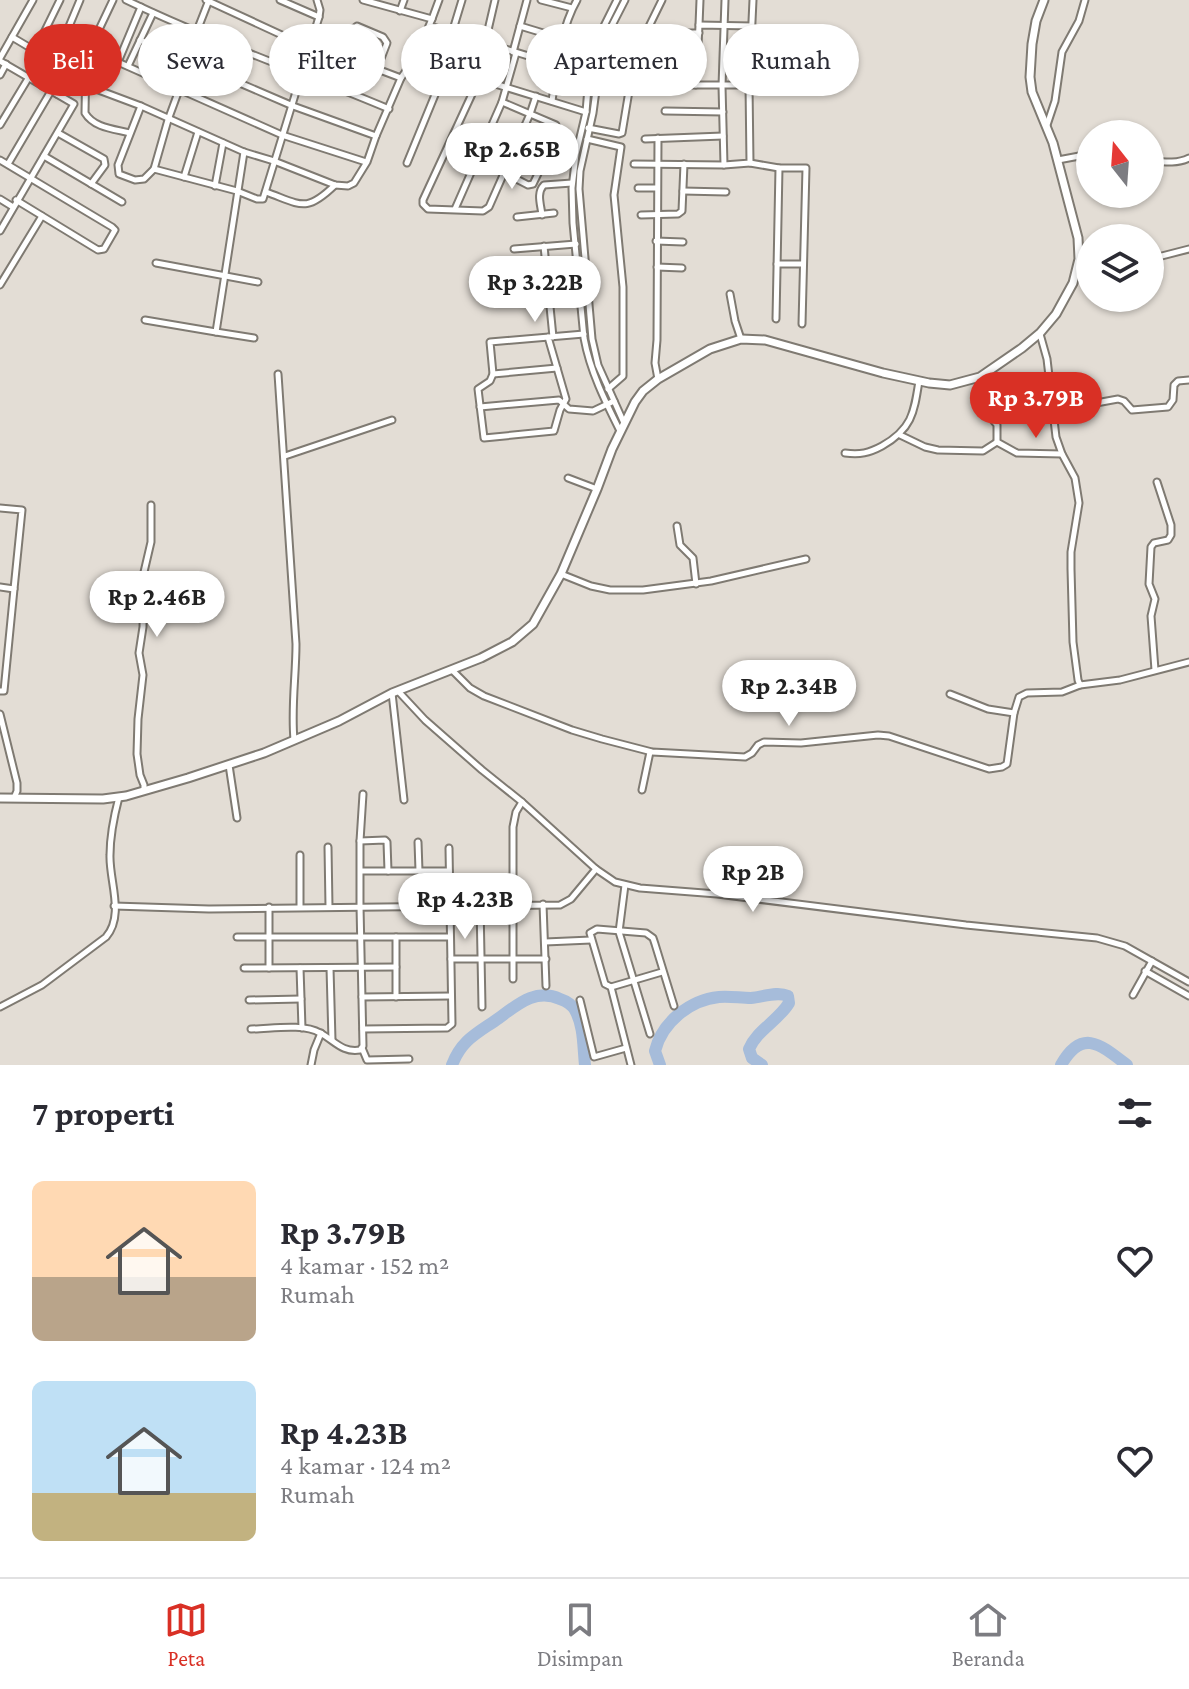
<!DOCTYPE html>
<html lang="id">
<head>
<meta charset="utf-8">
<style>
  :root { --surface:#fff; --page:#f7f7f7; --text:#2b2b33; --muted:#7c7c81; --line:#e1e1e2; --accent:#d93025 }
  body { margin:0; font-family:"Crimson Pro",serif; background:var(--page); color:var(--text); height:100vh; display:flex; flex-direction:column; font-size:30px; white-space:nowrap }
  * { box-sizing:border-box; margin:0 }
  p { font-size:26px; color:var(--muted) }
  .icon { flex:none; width:44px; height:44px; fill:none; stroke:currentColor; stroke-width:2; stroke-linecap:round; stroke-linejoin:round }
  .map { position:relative; height:1065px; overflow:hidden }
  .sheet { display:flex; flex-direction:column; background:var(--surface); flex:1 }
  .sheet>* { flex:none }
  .banner { position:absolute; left:24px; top:24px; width:1142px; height:72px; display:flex; gap:16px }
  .needle { width:52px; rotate:343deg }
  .fabs { position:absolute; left:1076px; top:120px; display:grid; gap:16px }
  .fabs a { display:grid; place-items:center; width:88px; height:88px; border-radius:50%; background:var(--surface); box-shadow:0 2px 6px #0004; font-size:40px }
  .price { position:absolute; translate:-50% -68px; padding:0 18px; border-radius:28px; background:#fff; color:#222; font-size:26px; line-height:52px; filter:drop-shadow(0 2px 4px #0008) }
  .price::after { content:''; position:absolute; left:50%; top:48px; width:24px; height:18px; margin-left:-12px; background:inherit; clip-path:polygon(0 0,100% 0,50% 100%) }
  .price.current { background:var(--accent); color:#fff }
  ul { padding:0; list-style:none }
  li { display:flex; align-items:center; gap:24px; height:200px; padding:0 32px }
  li span { display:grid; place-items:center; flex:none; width:224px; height:160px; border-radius:12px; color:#555 }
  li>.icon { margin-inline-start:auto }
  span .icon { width:96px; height:96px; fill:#fffc; stroke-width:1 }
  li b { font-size:34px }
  h2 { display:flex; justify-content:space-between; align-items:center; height:96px; padding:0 32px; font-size:34px }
  .tag { padding:0 28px; border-radius:36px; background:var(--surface); box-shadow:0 2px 6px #0004; font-size:28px; line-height:72px }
  .tag.current { background:var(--accent); color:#fff }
  .dock { display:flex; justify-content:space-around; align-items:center; height:112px; border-top:2px solid var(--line); background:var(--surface); font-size:22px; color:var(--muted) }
  .dock a { display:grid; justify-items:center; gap:4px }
  .dock .current { color:var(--accent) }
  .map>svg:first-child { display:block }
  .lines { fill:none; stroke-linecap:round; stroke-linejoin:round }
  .river { stroke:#a6bcda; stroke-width:12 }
  .street-casing { stroke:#7f7a72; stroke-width:9 }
  .secondary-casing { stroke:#7f7a72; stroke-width:11 }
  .street { stroke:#fff; stroke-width:5 }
  .secondary { stroke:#fff; stroke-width:7 }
</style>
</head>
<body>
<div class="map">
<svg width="1189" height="1065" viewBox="0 0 1189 1065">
  <rect width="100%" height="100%" fill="#e3ddd5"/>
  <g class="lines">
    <!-- river -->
    <g class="river">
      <path d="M 452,1065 C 462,1039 478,1033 499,1018 C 518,1004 536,988 560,999 C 566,1001 572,1005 575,1010 C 584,1026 583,1047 585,1065"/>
      <path d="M 660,1065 L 655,1051 C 662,1022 690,1000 719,997 C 730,996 740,998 751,998 C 763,997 777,991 788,996 L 789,1003 C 778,1021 757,1030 749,1049 L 752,1058 L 762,1065"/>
      <path d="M 1061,1065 C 1082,1028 1100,1044 1127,1065"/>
    </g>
    <!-- street casing -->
    <g class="street-casing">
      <g id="street">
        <polyline points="80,0 65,36 66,39 282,135 366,162"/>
        <path d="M 113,0 L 86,57 L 85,113 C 94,128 114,129 130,133"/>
        <path d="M 126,0 C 211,41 301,72 389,109"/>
        <polyline points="206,0 310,48"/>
        <polyline points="280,0 319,17"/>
        <polyline points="363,0 432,19"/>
        <polyline points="541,0 572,8"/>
        <path d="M 617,0 L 595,44 L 590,63 L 586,112 L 576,154 L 572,188 L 573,223 L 584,338 C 590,371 605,401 620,431"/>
        <polyline points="400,11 404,0"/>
        <polyline points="699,25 700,0"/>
        <polyline points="430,26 558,65"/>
        <polyline points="520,26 563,39"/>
        <polyline points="452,33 462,0"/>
        <polyline points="671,33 699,33"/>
        <polyline points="12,37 69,71 57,94"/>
        <polyline points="140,40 293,106 376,136"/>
        <polyline points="485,43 495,0"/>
        <polyline points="311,44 401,78"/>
        <polyline points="35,51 60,0"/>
        <polyline points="513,52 527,0"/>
        <polyline points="342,56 352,30 357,26 383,37 387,43 377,69"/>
        <polyline points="416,56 479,79 586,112"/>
        <polyline points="0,58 33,0"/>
        <polyline points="662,59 697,59"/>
        <polyline points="0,61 74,104 0,231"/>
        <polyline points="118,62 141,7"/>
        <polyline points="128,66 153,13"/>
        <polyline points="0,75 6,64"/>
        <polyline points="479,79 423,200 423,204 428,209 483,211 489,207 530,114 536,96"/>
        <polyline points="85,85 141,106 244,152 274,161 335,185 348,186 354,183 367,162 376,136 401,78 416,56 432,19 439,0"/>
        <polyline points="657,85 749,85 753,0"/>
        <polyline points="696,85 699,25 752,26"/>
        <path d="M 552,101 C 557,67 560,30 577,0"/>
        <polyline points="502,102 556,125 558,132 533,184 528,185 505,173"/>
        <polyline points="141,106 118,165 119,174 135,180 144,179 154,169 237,191 257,199 263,199 319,17 320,10 317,0"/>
        <polyline points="665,111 723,112"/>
        <polyline points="0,125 29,77"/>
        <polyline points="1047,125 1055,101 1062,52 1079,21 1085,0"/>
        <polyline points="588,128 619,134 622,133 635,55 662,0"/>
        <polyline points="58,133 104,159 105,165 91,184"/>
        <polyline points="658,138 657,340 655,363 658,379"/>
        <polyline points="587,139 621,147 614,195 623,287 623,376 608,389"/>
        <polyline points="645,139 723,136"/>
        <polyline points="44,156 122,202"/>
        <polyline points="0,160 112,227 115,230 104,249 98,250 16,200"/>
        <polyline points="1058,160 1090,154"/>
        <path d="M 1150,161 C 1163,162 1177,164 1189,158"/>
        <polyline points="407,163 446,68"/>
        <polyline points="750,163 779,168 806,168 802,324"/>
        <polyline points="8,164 51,91"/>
        <polyline points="634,164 724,165 750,163 749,85 759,84"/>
        <polyline points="724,165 722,86 725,0"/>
        <polyline points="154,169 168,120 179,90 180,81 186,59 209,0"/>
        <polyline points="184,177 198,132"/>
        <polyline points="215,186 223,143"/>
        <polyline points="638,188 657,188"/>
        <polyline points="683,191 726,192"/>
        <path d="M 266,192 C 302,205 306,213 335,185"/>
        <polyline points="0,199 13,207"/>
        <polyline points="455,209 502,102 516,53"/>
        <path d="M 542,215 C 541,205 536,193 544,185 L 572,183"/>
        <polyline points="641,215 678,214 682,211 684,164"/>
        <polyline points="517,217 554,213"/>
        <polyline points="656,241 683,242"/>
        <polyline points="544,246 553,337"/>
        <polyline points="514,249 576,244"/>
        <polyline points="1150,259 1189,249"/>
        <polyline points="156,263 258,282"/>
        <polyline points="777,264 803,264"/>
        <polyline points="657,267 682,268"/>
        <polyline points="1076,273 1090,271"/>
        <polyline points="0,285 42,216"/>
        <polyline points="730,294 735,321 741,339"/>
        <polyline points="776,319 779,168"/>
        <polyline points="145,320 216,332 244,152"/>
        <polyline points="216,332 254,338"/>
        <polyline points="1040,334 1047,359 1056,437 1062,454 1075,478 1079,503 1071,552 1071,569 1073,642 1078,680 1080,685 1120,680 1189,662"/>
        <polyline points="548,337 566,399 560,410 554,431 484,438 478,389 490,381 493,374 490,342 584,334"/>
        <path d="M 278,374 L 296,644 C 296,676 291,707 294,740"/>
        <polyline points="493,374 557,368"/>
        <polyline points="980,377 988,414 997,425 997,442 1017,453 1062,454"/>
        <polyline points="480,407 559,400 569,409 593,411 614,401"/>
        <polyline points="1052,411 1118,399 1124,401 1132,410 1168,407 1173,400 1174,385 1178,381 1189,380"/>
        <polyline points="624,423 598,365 592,339 579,189 580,171 593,113 601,53 604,41 625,0"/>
        <polyline points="900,435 925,447 938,450 983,451 997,442"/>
        <path d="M 845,453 C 860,455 869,453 882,446 C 912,429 914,413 919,381"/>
        <polyline points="285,456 392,420"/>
        <polyline points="568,478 597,489"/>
        <polyline points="0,508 22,510 14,589 0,587"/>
        <polyline points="677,526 680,545 693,558 696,584"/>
        <polyline points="561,574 591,586 610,590 643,590 711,581 806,559"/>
        <polyline points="452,670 470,688 484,696 572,730 602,739 652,752 745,757 752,753 758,745 764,742 801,743 878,735 889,736 989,769 1002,767 1007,764 1014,713 1019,697 1027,693 1062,692 1080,685"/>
        <polyline points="1155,670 1151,616 1155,599 1149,584 1151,547 1154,543 1168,540 1171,535 1171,525 1157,482"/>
        <polyline points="0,691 4,691 14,589"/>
        <polyline points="398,691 425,720 482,770 522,802 596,869 615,882 640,888 717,894 966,925 1097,938 1125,946 1189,982"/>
        <polyline points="392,693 404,800"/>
        <polyline points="950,694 988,709 1014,713"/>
        <polyline points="0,714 17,783 17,791 14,798"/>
        <polyline points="229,765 237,818"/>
        <polyline points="144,790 144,785 140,775 137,754 138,719 143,675 139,653 143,627 144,572 151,542 151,505"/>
        <polyline points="642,790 650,752"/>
        <polyline points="360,841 385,840 387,842 388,871"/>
        <polyline points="418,842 419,871"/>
        <polyline points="328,847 329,907"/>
        <polyline points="300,855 300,906"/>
        <polyline points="361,871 449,871"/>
        <polyline points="625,885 619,932 650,1034"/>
        <polyline points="543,904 546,986"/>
        <polyline points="480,905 482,1007"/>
        <polyline points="114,906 209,909 560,905 571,899 596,869"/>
        <polyline points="237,937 450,937"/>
        <polyline points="396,937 396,997"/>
        <polyline points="545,942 591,940"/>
        <polyline points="451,959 546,959"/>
        <polyline points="244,968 396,967"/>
        <polyline points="269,968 269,907"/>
        <polyline points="300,968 302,1028"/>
        <polyline points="330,968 332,1040"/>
        <polyline points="1145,971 1189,996"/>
        <polyline points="513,979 513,827 516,812 522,802"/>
        <polyline points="611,987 662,972"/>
        <polyline points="1133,995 1152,961"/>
        <polyline points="362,997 451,996"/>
        <polyline points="249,1000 301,999"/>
        <polyline points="580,1000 594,1057 626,1048"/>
        <path d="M 0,1007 L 42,985 L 106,937 C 125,915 109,881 110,855 C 110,836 114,816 119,797"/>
        <path d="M 251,1029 C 270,1029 303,1023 320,1033 C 334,1040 342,1053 360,1050 L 363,1046 L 360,906 L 360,841 L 363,794"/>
        <polyline points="363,1029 447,1028 452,1024 449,848"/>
        <polyline points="362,1048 367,1060 409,1059"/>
        <polyline points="311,1065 314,1050 321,1033"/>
        <polyline points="631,1065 611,987 605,984 590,933 597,929 646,933 653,938 655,944 674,1006"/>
      </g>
    </g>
    <!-- secondary casing -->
    <g class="secondary-casing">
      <polyline id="secondary" points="0,798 103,799 126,796 188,778 264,753 339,721 392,693 481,658 512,642 533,624 561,574 597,489 612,449 635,402 643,391 658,379 710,349 741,339 765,340 883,373 929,383 950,385 980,377 1022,348 1040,333 1056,314 1073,283 1079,259 1078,238 1053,143 1032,92 1030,77 1032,44 1036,21 1044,0"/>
    </g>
    <!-- street -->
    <use href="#street" class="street"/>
    <!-- secondary -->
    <use href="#secondary" class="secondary"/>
  </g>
</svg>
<div class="fabs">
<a><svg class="needle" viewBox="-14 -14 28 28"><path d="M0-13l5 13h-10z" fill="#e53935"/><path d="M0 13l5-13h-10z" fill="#7c7c81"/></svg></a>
<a><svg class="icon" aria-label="layers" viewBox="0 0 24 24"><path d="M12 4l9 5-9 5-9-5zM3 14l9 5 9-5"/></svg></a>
</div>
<b class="price" style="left:512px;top:191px">Rp 2.65B</b>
<b class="price" style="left:535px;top:324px">Rp 3.22B</b>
<b class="price current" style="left:1036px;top:440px">Rp 3.79B</b>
<b class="price" style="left:157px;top:639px">Rp 2.46B</b>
<b class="price" style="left:789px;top:728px">Rp 2.34B</b>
<b class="price" style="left:753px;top:914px">Rp 2B</b>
<b class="price" style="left:465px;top:941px">Rp 4.23B</b>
<div class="banner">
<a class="tag current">Beli</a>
<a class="tag">Sewa</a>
<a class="tag">Filter</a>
<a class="tag">Baru</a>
<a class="tag">Apartemen</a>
<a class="tag">Rumah</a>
</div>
</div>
<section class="sheet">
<h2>7 properti<svg class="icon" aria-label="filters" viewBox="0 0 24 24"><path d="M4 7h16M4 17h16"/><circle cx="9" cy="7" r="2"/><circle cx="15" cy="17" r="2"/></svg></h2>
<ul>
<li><span style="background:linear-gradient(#ffd9b3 60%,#b9a48a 0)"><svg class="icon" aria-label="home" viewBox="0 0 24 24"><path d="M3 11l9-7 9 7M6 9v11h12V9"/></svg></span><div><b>Rp 3.79B</b><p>4 kamar · 152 m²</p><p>Rumah</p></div><svg class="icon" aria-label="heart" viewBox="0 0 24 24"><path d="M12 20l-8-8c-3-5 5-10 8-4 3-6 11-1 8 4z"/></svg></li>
<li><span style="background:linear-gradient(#bfe0f5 70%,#c2b280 0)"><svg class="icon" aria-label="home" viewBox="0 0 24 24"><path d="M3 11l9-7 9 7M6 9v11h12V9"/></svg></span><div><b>Rp 4.23B</b><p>4 kamar · 124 m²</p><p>Rumah</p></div><svg class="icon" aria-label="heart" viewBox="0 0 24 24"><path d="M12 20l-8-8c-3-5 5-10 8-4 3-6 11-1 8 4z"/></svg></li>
</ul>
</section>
<nav class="dock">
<a class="current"><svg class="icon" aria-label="map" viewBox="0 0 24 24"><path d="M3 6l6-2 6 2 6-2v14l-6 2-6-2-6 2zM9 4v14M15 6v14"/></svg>Peta</a>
<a><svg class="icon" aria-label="saved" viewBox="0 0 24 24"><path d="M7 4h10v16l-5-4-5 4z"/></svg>Disimpan</a>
<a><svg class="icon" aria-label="home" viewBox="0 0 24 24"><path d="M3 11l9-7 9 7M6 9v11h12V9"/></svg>Beranda</a>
</nav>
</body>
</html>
